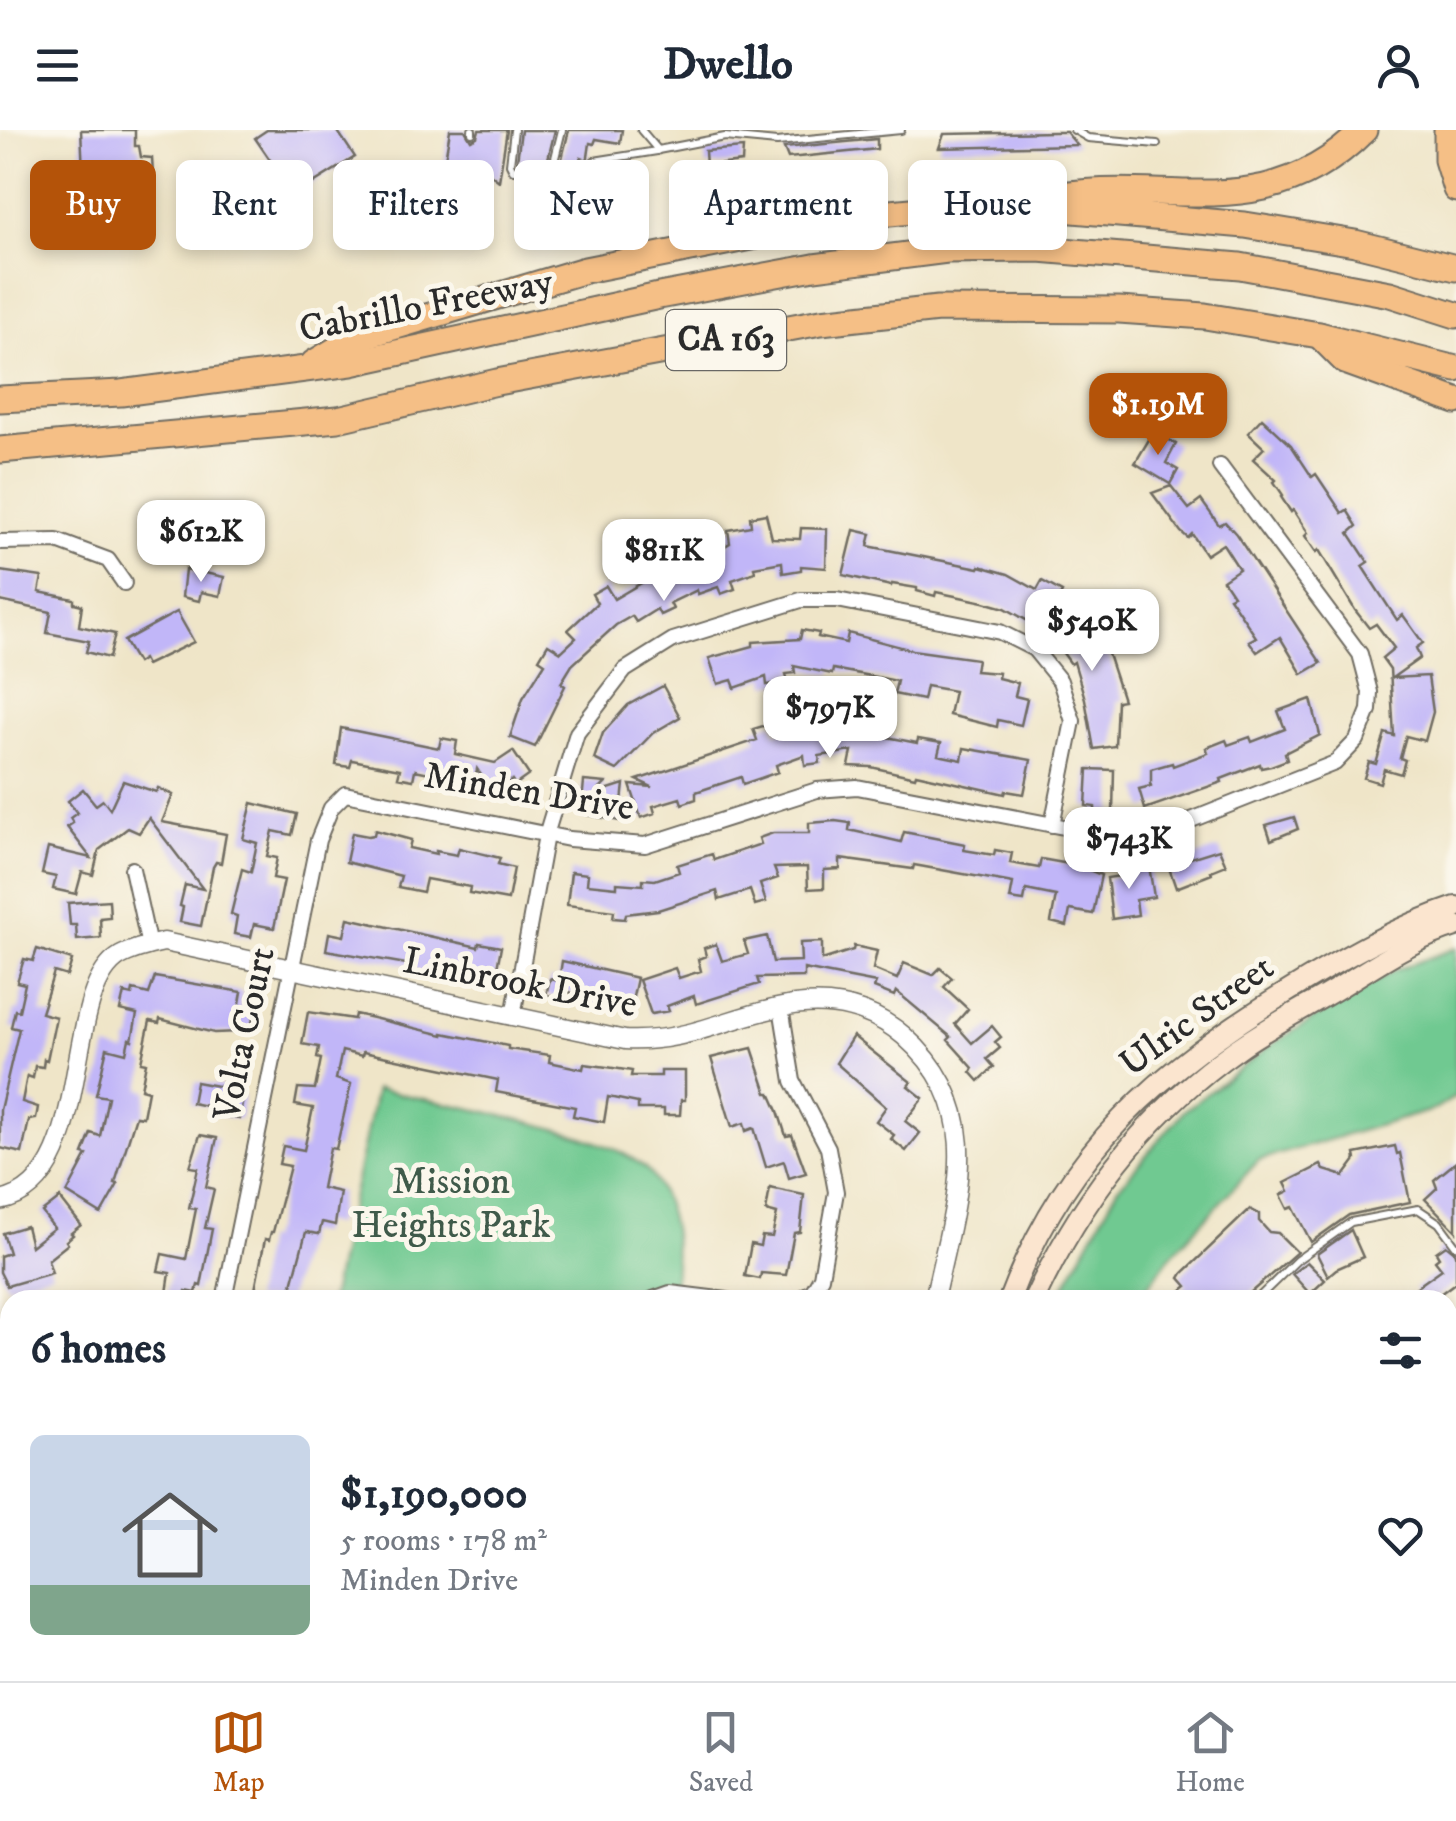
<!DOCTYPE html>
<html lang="en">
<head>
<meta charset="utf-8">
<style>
  :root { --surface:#fff; --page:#f6f6f7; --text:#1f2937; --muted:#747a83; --line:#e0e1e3; --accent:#b45309 }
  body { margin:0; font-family:"IM FELL DW Pica",serif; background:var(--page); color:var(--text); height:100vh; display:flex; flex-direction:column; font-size:38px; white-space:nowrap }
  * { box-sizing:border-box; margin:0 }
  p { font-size:32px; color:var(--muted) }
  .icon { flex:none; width:55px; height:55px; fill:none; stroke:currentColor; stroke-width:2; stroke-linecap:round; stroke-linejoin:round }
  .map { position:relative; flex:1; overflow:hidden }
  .sheet { position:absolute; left:0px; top:1160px; width:1458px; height:392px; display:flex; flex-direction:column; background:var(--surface); border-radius:30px 30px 0 0; box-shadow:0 5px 15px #0003 }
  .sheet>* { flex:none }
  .hud { position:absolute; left:30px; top:30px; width:1398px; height:90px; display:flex; gap:20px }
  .price { position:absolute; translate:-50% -85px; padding:0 22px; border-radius:20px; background:#fff; color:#222; font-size:32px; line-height:65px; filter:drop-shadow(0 2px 5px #0008) }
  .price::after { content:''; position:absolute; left:50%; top:60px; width:30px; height:22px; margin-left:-15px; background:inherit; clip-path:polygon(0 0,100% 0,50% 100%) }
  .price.selected { background:var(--accent); color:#fff }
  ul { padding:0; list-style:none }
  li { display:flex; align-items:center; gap:30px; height:250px; padding:0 30px }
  li span { display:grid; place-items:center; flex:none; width:280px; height:200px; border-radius:15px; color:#555 }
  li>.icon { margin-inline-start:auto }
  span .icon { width:120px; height:120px; fill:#fffc; stroke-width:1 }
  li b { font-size:42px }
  h2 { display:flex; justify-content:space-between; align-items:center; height:120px; padding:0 30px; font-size:42px }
  .chip { padding:0 35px; border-radius:15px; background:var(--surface); box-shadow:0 5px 15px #0003; font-size:35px; line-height:90px }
  .chip.selected { background:var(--accent); color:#fff }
  header { display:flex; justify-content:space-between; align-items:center; height:130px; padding:0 30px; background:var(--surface); font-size:45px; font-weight:700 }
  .menu { display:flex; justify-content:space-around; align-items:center; height:140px; border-top:2px solid var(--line); background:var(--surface); font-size:28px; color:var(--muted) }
  .menu a { display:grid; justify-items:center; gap:5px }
  .menu .selected { color:var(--accent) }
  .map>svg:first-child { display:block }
  .green { fill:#6fc991; stroke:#4d7a5e; stroke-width:2.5 }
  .building { fill:#c1b6f8 }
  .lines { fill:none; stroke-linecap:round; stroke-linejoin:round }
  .service-casing { stroke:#706c62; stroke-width:10 }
  .minor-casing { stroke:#706c62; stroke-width:18 }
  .tertiary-casing { stroke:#706c62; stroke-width:21 }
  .secondary-casing { stroke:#706c62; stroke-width:24 }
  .motorway-casing { stroke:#706c62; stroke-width:29 }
  .service { stroke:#fff; stroke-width:6 }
  .minor { stroke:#fff; stroke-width:14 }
  .tertiary { stroke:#fff; stroke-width:18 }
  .secondary { stroke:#fbe5cf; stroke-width:20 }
  .motorway { stroke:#f5bf86; stroke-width:25 }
  .labels { text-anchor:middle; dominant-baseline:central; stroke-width:10; stroke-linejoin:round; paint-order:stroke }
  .shield { fill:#fbf7ec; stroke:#696865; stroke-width:2.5 }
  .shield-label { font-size:35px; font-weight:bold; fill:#2b2b2b }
  .street-label { font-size:38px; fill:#2b2b2b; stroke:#fbf7ec }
  .park-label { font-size:38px; fill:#3f5a4a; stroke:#fbf7ec }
</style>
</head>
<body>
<header><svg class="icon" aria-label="menu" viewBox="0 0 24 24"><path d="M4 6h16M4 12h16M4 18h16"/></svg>Dwello<svg class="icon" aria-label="person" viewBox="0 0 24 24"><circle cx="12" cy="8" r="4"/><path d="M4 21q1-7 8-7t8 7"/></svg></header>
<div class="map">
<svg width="1456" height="1551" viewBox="0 0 1456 1551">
  <rect width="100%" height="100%" fill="#fbf7ec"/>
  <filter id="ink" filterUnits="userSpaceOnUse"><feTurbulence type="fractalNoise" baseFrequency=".01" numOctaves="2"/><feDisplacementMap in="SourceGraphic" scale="20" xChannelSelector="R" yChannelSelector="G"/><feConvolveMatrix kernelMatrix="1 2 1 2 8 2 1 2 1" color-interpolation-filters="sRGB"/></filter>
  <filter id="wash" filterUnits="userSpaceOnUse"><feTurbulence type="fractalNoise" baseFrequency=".0048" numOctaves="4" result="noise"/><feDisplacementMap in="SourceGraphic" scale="40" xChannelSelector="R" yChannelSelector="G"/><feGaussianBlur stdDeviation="2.25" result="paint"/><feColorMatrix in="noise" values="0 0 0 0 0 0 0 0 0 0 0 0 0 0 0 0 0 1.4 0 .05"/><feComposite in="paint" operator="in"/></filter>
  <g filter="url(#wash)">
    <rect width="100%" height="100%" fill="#efe5c8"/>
    <!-- green -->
    <g class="green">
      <polygon points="1456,818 1456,966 1436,979 1259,1030 1168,1129 1138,1170 1057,1170 1118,1058 1184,981 1274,913 1393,841"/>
      <path d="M 376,959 C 432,972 623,1001 652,1046 C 674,1080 677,1119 674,1157 L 634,1159 L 609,1170 L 330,1170 Z"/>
      <polygon points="391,1543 391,1542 498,1543 485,1551 387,1551"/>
    </g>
    <g id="blocks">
      <!-- building -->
      <g class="building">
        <polygon points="81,0 135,0 135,16 139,16 141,27 152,28 154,62 84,63"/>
        <polygon points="267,0 337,0 355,27 294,65 255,8"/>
        <polygon points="450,0 465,0 471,10 477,7 479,0 507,0 499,51 472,30 463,56 441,53"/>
        <polygon points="521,0 555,0 547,33 517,31"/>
        <polygon points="569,0 622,0 620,13 596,9 594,14 590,13 588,27 587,30 581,28 578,43 560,37"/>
        <polygon points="1054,2 1066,2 1077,15 939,18 944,4"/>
        <polygon points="877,9 877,19 809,26 788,28 784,18"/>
        <polygon points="743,18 742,32 706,36 705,21"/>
        <polygon points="1262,288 1291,315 1312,347 1316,344 1342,383 1347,380 1357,396 1349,403 1368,432 1362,436 1397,490 1403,485 1423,513 1416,518 1420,528 1392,548 1428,546 1433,582 1425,611 1406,606 1400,628 1405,630 1401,644 1384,639 1380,653 1364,648 1369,632 1376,634 1385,603 1394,606 1390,539 1382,528 1394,518 1376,494 1369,498 1355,480 1319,420 1316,422 1305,406 1308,403 1293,380 1291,382 1281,367 1283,365 1274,352 1276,350 1253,329 1264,318 1248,303"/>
        <polygon points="1154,301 1176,314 1166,333 1178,340 1170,354 1135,333"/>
        <polygon points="1171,356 1189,379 1201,370 1219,395 1225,392 1236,404 1321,533 1302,544 1280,507 1257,522 1249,511 1256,507 1229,467 1233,465 1223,450 1239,439 1223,414 1206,425 1192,404 1188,408 1181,402 1152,363"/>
        <polygon points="766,384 772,408 800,409 801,398 827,399 826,438 801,436 801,440 783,443 782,432 754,437 755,442 732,450 735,459 721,464 718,457 698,464 697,460 670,473 673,479 660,485 657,479 636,492 632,486 616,495 572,535 561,553 565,556 535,617 510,607 523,568 545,533 539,529 548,514 561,522 576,508 568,500 597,473 592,464 606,456 614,469 643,452 637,440 675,422 680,432 721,418 730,413 728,400 751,396 750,387"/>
        <polygon points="854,400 871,404 868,416 979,438 980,436 1008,444 1037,460 1042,451 1062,462 1042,499 1005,478 984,472 936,462 935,466 917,461 917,458 892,454 891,456 843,445"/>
        <polygon points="185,439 224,447 220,466 201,462 199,471 182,467"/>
        <polygon points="0,441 42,447 39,462 74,469 74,473 82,475 79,496 115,504 109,528 86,522 89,511 47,503 51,482 0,471"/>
        <polygon points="1083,479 1108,513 1105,515 1123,570 1117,571 1115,616 1094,619 1085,569 1074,532 1071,534 1047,501"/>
        <polygon points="177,482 194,512 146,535 143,529 137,533 124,511"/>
        <polygon points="802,500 819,503 818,507 846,513 848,503 912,520 977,529 975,541 999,543 998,548 1018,553 1015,566 1027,569 1021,595 998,590 997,597 949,585 954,561 926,556 923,570 894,564 897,551 833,539 832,544 794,536 795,543 786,544 788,552 767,555 766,547 735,558 732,550 718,554 709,528 753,516 753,512 800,509"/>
        <polygon points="663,556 680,587 653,603 617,640 594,629 603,603 628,575"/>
        <polygon points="1311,569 1320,605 1285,623 1287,630 1271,636 1261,638 1260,634 1221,649 1222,652 1145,679 1139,659 1151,656 1151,639 1172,633 1173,636 1208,623 1206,618 1226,610 1228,615 1250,607 1252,612 1285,599 1278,581"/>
        <polygon points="837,585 869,592 867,603 917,613 918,609 941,613 938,625 962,630 964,618 1031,630 1024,664 1006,661 1005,664 916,644 915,647 871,637 849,636 852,621 819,626 820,633 805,635 804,625 776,635 778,642 758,649 743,654 741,647 696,662 696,669 682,674 680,668 653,676 655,683 641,688 630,655 652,657 637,650 757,610 753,599 773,593 776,603 800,595 799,591"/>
        <polygon points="341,598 439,618 441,608 457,611 455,624 495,633 513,621 529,645 515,655 512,650 493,663 477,639 472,662 456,659 458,649 415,640 413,650 398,647 400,639 352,630 350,637 336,635"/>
        <polygon points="1088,639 1114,640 1113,682 1095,681 1095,677 1086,676"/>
        <polygon points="123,651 156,662 158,658 173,665 162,692 226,704 221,733 216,732 213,737 201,796 180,792 183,777 180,776 185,755 203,759 149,688 139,703 128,698 99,720 93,745 82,742 76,764 53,759 56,747 42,744 48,718 91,728 67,697 73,693 70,688 77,683 68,671 83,659 96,675 103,670 110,679"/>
        <polygon points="584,651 606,653 596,663 624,654 620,691 581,684"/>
        <polygon points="252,673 297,684 292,705 273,701 267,726 277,728 273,748 284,750 274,798 254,794 251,807 234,804 237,786 231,784 242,739 251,742 257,713 243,709"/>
        <polygon points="1294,687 1298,699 1271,710 1266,695"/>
        <polygon points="835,691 850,693 849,700 901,712 904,702 965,714 964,720 994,725 995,720 1012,723 1010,733 1039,738 1041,729 1080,736 1101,745 1093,784 1070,780 1067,796 1051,792 1056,766 1026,760 1024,771 1010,769 1013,753 914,735 913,739 840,729 840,739 824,740 824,758 808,759 807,737 774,738 778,748 760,754 766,772 755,775 750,760 719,770 717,761 658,780 626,784 625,789 613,788 614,781 567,775 571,742 588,744 587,754 617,757 617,753 643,755 643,749 655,750 679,742 677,735 712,724 714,730 761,714 759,708 773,703 809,703 809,693"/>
        <polygon points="375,700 411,710 409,718 436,724 436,721 457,725 459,718 500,728 498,734 514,738 508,770 469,763 470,757 426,749 423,762 398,757 401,746 346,732 352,703 368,706 374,705"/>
        <polygon points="1219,719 1226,735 1211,741 1212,744 1176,758 1168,735"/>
        <polygon points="1149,736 1154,767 1136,770 1138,785 1112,789 1107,748 1133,744 1132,738"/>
        <polygon points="109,770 110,787 100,788 101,808 77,810 76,795 70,795 68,773"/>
        <polygon points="348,788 478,817 479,813 501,817 495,849 475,845 473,851 450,843 430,841 430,844 411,840 412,835 326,820 329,803 344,806"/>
        <polygon points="767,806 773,832 801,831 800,813 822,812 822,830 853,820 854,816 877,821 873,839 897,849 904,833 933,845 940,838 952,848 944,857 968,879 955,894 972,913 992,896 1001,907 995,912 1000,918 987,929 994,937 979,951 971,942 973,938 948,910 951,907 896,861 894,866 874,858 876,853 804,839 804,847 757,848 759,854 696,874 694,866 667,876 669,881 651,884 639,850 675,838 679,848 701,841 698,829 706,826 704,818 716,814 722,831 748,824 744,811"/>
        <polygon points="37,819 72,830 67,846 54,842 41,883 56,887 47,930 44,929 43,937 35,936 33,948 27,946 22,972 38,977 36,989 29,990 22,1023 0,1018 0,980 19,899 11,897 15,880 19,881 25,854 17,852 24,829 33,831"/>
        <polygon points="562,831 637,848 631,876 610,872 609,879 594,876 596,867 562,861 561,868 546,865 550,849 559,851"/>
        <polygon points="155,847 242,862 239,879 254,882 251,898 239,896 238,902 214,903 160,889 159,893 150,891 141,932 146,933 141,959 148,961 143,987 136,986 115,1053 118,1054 101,1084 67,1063 87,1025 83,1024 91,1003 100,1006 108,967 96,965 107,918 126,923 129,909 132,910 137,884 120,880 124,863 132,865 133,860 149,864"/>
        <polygon points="308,882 354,889 355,884 373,888 443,905 443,903 508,916 508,919 550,925 549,932 583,939 584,934 607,937 632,941 631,946 661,946 661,941 685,941 685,970 681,970 680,985 664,985 664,979 638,979 638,973 608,967 604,992 573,986 575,977 496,962 498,950 363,922 362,926 342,921 336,949 351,954 336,1019 330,1018 322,1058 340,1062 335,1095 322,1092 319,1104 306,1102 288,1170 253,1170 265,1109 269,1110 271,1102 273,1102 290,1036 279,1034 283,1016 304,1020 313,978 295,975 298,958 315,959 321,929 317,928 319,917 302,914"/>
        <polygon points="853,906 911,952 908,956 923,968 905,991 920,1003 906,1021 891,1009 894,1005 876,991 886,977 836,933"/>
        <polygon points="752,918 767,963 770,963 778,981 786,1006 792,1005 806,1043 789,1048 784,1031 766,1037 754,998 746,1001 744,993 732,997 711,928"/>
        <polygon points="196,952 234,959 233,963 244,965 239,989 219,985 220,982 210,980 211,977 192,973"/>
        <polygon points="200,1005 217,1008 206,1057 214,1059 205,1098 212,1099 201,1156 198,1155 196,1163 186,1161 184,1170 166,1170 170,1143 158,1141 162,1124 186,1129 196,1079 189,1078 198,1038 190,1037"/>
        <polygon points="1395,1016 1397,1024 1400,1023 1410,1072 1349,1085 1311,1112 1293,1077 1288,1079 1281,1065 1289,1061 1285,1053 1321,1035 1324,1040 1344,1046 1356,1030 1355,1024"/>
        <polygon points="1456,1032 1456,1101 1425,1069 1437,1058 1434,1050"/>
        <polygon points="770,1058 804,1065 800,1102 794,1103 786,1145 761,1143 760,1149 745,1146 751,1114 760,1116 762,1106 772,1107 777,1084 766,1081"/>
        <polygon points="60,1068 81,1095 71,1103 73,1105 66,1111 68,1114 48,1130 52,1143 7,1156 0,1142 0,1126 9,1123 3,1103 26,1096 31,1116 54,1098 42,1082"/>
        <polygon points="1250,1079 1259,1084 1259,1091 1269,1102 1278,1103 1297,1122 1242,1170 1187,1170 1182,1160 1187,1156 1180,1148 1183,1143"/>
        <polygon points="1351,1100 1363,1127 1336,1139 1328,1146 1317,1124"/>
        <polygon points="1446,1115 1456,1123 1456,1152 1432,1170 1422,1170 1414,1159 1442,1139 1435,1130 1439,1127 1436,1122"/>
        <polygon points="1307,1132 1325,1150 1310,1164 1292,1144"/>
      </g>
    </g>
  </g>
  <g filter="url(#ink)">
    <use href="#blocks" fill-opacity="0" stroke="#706c62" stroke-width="2.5"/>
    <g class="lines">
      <!-- service casing -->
      <g class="service-casing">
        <g id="service">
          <polyline points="514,0 510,34 513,40 552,40 562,0"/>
          <polyline points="641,0 658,20 725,7 777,12 901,0"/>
          <polyline points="1074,0 1088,8 1157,14"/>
          <polyline points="472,3 472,0"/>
          <polyline points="594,31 657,21"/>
          <polyline points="1256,1170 1297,1130 1351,1092 1418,1079 1439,1093 1456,1116"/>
          <polyline points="1061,1542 1063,1551"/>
        </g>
      </g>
      <!-- minor casing -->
      <g class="minor-casing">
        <g id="minor">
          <polyline points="0,412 57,411 108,430 124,453"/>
          <polyline points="132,739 149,816"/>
          <polyline points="781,877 793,951 828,1018 836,1062 821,1147 813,1161 798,1170"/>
          <polyline points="513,886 546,705 577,603 625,540 673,510 801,470 837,470 1000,502 1034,519 1060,551 1073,591 1052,695"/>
          <polyline points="653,1169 670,1163 727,1170"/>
          <polyline points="224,1170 318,710 331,678 345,664 569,709 645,715 817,660 857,657 1105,705 1145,705 1166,700 1335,633 1357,610 1369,580 1370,562 1360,524 1220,336"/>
          <polyline points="1448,1272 1456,1286"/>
          <polyline points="0,1532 10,1534"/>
          <polyline points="51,1542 92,1551"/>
          <polyline points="253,1551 266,1542"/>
          <polyline points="1113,1551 1115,1542"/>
        </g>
      </g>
      <!-- tertiary casing -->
      <g class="tertiary-casing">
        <g id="tertiary">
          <path d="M 0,1071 C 97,1052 59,862 120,826 C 133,819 150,815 164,812 L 625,910 C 686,913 725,888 782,877 C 827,868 869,876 904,906 C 991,982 954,1073 934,1170"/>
          <polyline points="0,1318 10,1315"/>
        </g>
      </g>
      <!-- secondary casing -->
      <g class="secondary-casing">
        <g id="secondary">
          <path d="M 1009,1170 C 1066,1019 1159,940 1292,859 C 1346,826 1396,797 1456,777"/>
          <path d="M 1034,1170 C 1081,1069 1146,983 1237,919 C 1268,897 1303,879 1335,860 C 1372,837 1414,808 1456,796"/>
          <polyline points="841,1551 847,1542"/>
          <polyline points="873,1551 878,1542"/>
        </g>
      </g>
      <!-- motorway casing -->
      <g class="motorway-casing">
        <g id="motorway">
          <polyline points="1447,0 1447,30 1456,59"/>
          <path d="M 1041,69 C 1160,42 1262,103 1364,0"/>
          <polyline points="1319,205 1345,231 1456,271"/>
          <polyline points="314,233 356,208 585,140 857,86 944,78 1016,75 1245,95 1355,113 1456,138"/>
          <polyline points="0,269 121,263 351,233 659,166 814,137 947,120 1039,119 1240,136 1390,164 1456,185"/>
          <polyline points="0,320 338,289 497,252 821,192 938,179 1119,180 1205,186 1319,205 1456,239"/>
        </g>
      </g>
      <!-- service -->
      <use href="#service" class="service"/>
      <!-- minor -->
      <use href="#minor" class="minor"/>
      <!-- tertiary -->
      <use href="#tertiary" class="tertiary"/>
      <!-- secondary -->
      <use href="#secondary" class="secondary"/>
      <!-- motorway -->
      <use href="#motorway" class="motorway"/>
    </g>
  </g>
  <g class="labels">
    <!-- shield labels -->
    <rect class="shield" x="666" y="180" width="120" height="60" rx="8"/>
    <g class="shield-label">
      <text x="726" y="210">CA 163</text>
    </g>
    <!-- street labels -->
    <g class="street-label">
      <text transform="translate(426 176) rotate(-11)">Cabrillo Freeway</text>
      <text transform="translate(529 662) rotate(9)">Minden Drive</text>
      <text transform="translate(520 853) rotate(11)">Linbrook Drive</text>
      <text transform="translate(1197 886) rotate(-36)">Ulric Street</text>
      <text transform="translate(245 904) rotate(-78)">Volta Court</text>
    </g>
    <!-- park labels -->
    <g class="park-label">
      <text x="451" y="1052">Mission<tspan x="451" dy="44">Heights Park</tspan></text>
    </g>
  </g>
</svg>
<b class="price selected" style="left:1158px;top:328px">$1.19M</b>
<b class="price" style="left:201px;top:455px">$612K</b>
<b class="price" style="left:664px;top:474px">$811K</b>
<b class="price" style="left:1092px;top:544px">$540K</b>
<b class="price" style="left:830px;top:631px">$797K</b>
<b class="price" style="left:1129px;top:762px">$743K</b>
<div class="hud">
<a class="chip selected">Buy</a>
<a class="chip">Rent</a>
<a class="chip">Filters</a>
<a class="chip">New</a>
<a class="chip">Apartment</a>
<a class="chip">House</a>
</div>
<section class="sheet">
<h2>6 homes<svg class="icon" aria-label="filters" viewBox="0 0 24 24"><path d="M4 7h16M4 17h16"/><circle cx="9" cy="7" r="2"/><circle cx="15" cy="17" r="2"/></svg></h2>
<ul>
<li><span style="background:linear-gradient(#c9d6e8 75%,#7fa58c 0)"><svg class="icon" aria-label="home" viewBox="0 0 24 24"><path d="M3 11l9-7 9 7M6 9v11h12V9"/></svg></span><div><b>$1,190,000</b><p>5 rooms · 178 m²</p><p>Minden Drive</p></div><svg class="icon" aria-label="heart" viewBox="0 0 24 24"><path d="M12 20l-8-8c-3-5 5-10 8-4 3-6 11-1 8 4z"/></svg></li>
</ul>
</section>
</div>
<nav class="menu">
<a class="selected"><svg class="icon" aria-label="map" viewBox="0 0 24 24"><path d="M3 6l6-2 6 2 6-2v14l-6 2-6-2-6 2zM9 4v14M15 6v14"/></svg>Map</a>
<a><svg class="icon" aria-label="saved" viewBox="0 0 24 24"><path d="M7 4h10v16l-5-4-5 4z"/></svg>Saved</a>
<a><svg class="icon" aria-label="home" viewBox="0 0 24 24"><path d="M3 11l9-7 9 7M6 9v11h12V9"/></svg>Home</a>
</nav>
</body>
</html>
